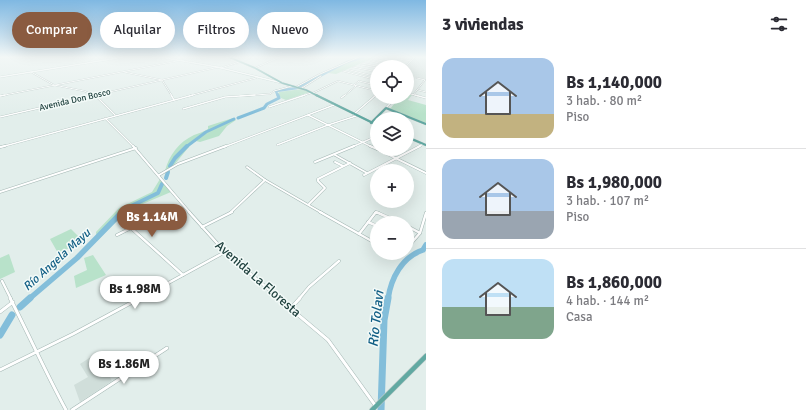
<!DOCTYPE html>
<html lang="es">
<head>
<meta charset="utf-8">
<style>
  :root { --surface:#fff; --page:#f7f7f7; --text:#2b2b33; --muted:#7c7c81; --line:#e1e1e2; --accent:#8a5b40 }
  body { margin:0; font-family:Signika,sans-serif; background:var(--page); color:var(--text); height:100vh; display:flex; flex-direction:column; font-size:15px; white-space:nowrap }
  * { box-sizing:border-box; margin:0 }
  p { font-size:13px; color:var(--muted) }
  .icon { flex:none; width:22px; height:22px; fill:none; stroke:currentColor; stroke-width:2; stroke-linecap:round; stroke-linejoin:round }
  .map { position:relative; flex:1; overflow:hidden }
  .sheet { display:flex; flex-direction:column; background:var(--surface); width:380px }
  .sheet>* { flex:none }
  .guide { position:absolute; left:12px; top:12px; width:354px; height:36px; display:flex; gap:8px }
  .controls { position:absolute; left:370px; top:60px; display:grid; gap:8px }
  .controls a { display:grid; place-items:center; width:44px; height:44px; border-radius:50%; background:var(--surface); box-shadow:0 4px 16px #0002; font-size:20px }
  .price { position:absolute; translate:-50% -34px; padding:0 9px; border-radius:14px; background:#fff; color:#222; font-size:13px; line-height:26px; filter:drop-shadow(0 1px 2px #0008) }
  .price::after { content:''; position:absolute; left:50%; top:24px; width:12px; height:9px; margin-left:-6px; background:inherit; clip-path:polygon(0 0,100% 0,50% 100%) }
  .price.on { background:var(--accent); color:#fff }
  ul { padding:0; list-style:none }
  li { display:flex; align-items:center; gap:12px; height:100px; padding:0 16px }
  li+li { border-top:1px solid var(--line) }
  li span { display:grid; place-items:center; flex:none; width:112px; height:80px; border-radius:12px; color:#555 }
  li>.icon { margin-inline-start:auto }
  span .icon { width:48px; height:48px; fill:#fffc; stroke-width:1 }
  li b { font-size:17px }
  h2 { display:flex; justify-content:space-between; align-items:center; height:48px; padding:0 16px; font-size:17px }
  .chip { padding:0 14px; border-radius:18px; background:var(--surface); box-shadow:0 4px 16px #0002; font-size:14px; line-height:36px }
  .chip.on { background:var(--accent); color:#fff }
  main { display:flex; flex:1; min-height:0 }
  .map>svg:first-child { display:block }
  .built { fill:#d0deda }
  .green { fill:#b8e2ca }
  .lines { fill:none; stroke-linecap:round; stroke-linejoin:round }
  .river-far4 { stroke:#83beda; stroke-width:2.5 }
  .river-far3 { stroke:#83beda; stroke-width:3 }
  .river-far2 { stroke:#83beda; stroke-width:4 }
  .river-far1 { stroke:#83beda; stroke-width:5.5 }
  .river { stroke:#83beda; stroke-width:7 }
  .street-far4-casing { stroke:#a4b7b4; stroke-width:1.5 }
  .street-far3-casing { stroke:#a4b7b4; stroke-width:2 }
  .street-far2-casing { stroke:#a4b7b4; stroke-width:3 }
  .street-far1-casing { stroke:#a4b7b4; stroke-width:3.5 }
  .street-casing { stroke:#a4b7b4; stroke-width:4 }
  .secondary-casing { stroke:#9fbbb6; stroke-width:2 }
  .primary-far2-casing { stroke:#c0cac9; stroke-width:2 }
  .primary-far1-casing { stroke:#c0cac9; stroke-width:2.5 }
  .primary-casing { stroke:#c0cac9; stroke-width:5.5 }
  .street-far4 { stroke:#fff; stroke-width:1 }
  .street-far3 { stroke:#fff; stroke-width:1.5 }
  .street-far2 { stroke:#fff; stroke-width:2 }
  .street-far1 { stroke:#fff; stroke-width:2.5 }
  .street { stroke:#fff; stroke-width:3 }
  .secondary { stroke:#fff; stroke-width:1.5 }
  .primary-far2 { stroke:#61a9a2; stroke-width:1.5 }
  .primary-far1 { stroke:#61a9a2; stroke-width:2 }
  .primary { stroke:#61a9a2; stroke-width:4.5 }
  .labels { text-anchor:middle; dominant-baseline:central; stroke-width:3; stroke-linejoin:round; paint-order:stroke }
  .far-street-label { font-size:9px; fill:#1f413e; stroke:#f3faf8 }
  .water-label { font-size:12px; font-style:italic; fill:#125f85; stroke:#f3faf8 }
  .near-street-label { font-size:13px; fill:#1f413e; stroke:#f3faf8 }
  .near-water-label { font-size:14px; font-style:italic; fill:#125f85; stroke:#f3faf8 }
</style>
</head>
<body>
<main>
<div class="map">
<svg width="426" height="410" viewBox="0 0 426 410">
  <rect width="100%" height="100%" fill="#e2eeeb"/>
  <!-- built -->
  <g class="built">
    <polygon points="416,57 426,59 426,80 416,78 407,87 406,67"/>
    <polygon points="97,353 112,381 80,402 74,385 88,377 80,364"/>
  </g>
  <!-- green -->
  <g class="green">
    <polygon points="365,57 376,57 336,74 328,73 352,60"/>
    <polygon points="302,89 310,92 286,100 281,98 278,94 279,92"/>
    <polygon points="407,94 412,95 408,100 426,105 426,123 390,109 400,97 407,97"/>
    <path d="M 233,118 L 236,120 L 227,126 L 219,136 L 200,142 L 196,141 L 192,143 L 175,164 L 165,171 C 169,155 179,142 194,135 C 199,133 203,132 208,129 L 208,126 Z"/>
    <polygon points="160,179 171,192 126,211 97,241 96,232 119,208 152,192"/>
    <polygon points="71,229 84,242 58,253 50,239"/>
    <polygon points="9,254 15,272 0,279 0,258"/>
    <polygon points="93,255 106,275 76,288 74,276 87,270 84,258"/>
  </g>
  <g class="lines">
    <!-- river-far4 -->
    <polyline class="river-far4" points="278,96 276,91 297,88 347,62 364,57"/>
    <!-- river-far3 -->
    <g class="river-far3">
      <polyline points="238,118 264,108 267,104 279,98 278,95"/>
      <polyline points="186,147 206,132 234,119"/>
    </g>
    <!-- river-far2 -->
    <g class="river-far2">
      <polyline points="170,166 175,158 187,146"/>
      <polyline points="166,178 168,172"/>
      <polyline points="121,213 125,209 158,193 162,184"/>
    </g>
    <!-- river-far1 -->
    <g class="river-far1">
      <polyline points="29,299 77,258 122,212"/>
      <path d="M 388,299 C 391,278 402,257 423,250 L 426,245"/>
    </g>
    <!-- river -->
    <g class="river">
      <polyline points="20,307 30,298"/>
      <polyline points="0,335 12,315"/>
      <polyline points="381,410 384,320 388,298"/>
    </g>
    <!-- street-far4 casing -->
    <g class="street-far4-casing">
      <g id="street-far4">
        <polyline points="387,57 411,61"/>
        <polyline points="378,58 395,61"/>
        <polyline points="233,59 241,57"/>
        <polyline points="373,59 406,66"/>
        <polyline points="371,61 391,66"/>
        <polyline points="362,63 381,67"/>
        <polyline points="361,65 377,68"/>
        <polyline points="406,66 415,57"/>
        <polyline points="353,67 377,72"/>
        <polyline points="221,68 239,62"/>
        <polyline points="255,68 280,57"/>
        <polyline points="350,70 377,77"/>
        <polyline points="343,71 377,80"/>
        <polyline points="31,72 54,85 84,91 96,96"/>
        <polyline points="124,72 162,80 172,96"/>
        <polyline points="354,85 359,81 371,84"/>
        <polyline points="296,87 320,74 359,57"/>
        <polyline points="302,88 321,76"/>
        <polyline points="418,90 426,92"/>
        <polyline points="313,93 338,81 377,91"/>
        <polyline points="407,93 418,96"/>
        <polyline points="413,95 425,80 417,78"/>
        <polyline points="0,96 182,60"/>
        <polyline points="92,96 219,67"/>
        <polyline points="189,96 256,78"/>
        <polyline points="240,96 270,94 274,91 292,86"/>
        <polyline points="302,96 311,93"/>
        <polyline points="344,96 356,86"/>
        <polyline points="375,96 377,94"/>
      </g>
    </g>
    <!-- street-far3 casing -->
    <g class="street-far3-casing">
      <g id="street-far3">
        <polyline points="95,95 115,115"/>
        <polyline points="171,95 174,100"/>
        <polyline points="415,95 426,98"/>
        <polyline points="0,96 5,95"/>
        <polyline points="341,98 345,95"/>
        <polyline points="269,107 305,95"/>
        <polyline points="386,108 396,97"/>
        <polyline points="183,109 225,97 255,95"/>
        <polyline points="308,115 372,147"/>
        <polyline points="353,115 376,95"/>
        <polyline points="0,117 96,95"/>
        <polyline points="105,118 134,147"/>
        <polyline points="277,145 328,125 356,116"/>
        <polyline points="1,147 193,95"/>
        <polyline points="224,147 334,105"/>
        <polyline points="352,147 377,136"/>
        <polyline points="418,147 423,144"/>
      </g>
    </g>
    <!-- street-far2 casing -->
    <g class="street-far2-casing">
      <g id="street-far2">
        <polyline points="133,146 190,213"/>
        <polyline points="370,146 377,149"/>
        <polyline points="0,147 5,146"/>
        <polyline points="377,149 426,173"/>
        <polyline points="335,155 367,173"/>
        <polyline points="315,162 354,146"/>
        <polyline points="335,162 343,166"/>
        <polyline points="247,167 265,180 322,213"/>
        <polyline points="159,175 178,164 226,146"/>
        <polyline points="364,175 420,146"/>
        <polyline points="0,192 136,148"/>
        <polyline points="309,204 325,188 318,181 318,179 350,163"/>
        <polyline points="230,213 265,180"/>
        <polyline points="375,213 379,213"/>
      </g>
    </g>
    <!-- street-far1 casing -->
    <g class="street-far1-casing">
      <g id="street-far1">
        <polyline points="189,212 225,252 280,299"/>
        <polyline points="320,212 377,244"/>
        <polyline points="368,222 377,226"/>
        <polyline points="407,226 420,233"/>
        <polyline points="202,227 232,212"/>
        <polyline points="359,234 376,212 401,223"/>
        <polyline points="117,235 131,228 183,275"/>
        <polyline points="407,248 420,233 426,213"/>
        <polyline points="393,253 400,256 403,253"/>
        <polyline points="2,281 11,299"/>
        <polyline points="139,299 225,252"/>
        <polyline points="299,299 309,287 339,261"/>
      </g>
    </g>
    <!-- street casing -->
    <g class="street-casing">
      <g id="street">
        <path d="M 10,298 C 29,335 46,373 66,410"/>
        <polyline points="278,298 328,340 375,405"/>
        <polyline points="291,308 300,298"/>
        <polyline points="0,312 13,302"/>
        <polyline points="0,370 73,334 140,298"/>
        <polyline points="72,410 167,348"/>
      </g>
    </g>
    <!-- secondary casing -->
    <g class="secondary-casing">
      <g id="secondary">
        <polyline points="160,57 217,67 282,83"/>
        <polyline points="0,77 124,57"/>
      </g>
    </g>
    <!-- primary-far2 casing -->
    <g class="primary-far2-casing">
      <polyline id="primary-far2" points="229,57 255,68 282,83 306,90 318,96"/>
    </g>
    <!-- primary-far1 casing -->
    <g class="primary-far1-casing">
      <g id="primary-far1">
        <polyline points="316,95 377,125"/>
        <polyline points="371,123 386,108 426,124"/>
        <polyline points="407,137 426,145"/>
      </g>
    </g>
    <!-- primary casing -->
    <g class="primary-casing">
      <polyline id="primary" points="372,410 426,356"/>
    </g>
    <!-- street-far4 -->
    <use href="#street-far4" class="street-far4"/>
    <!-- street-far3 -->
    <use href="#street-far3" class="street-far3"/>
    <!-- street-far2 -->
    <use href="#street-far2" class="street-far2"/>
    <!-- street-far1 -->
    <use href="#street-far1" class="street-far1"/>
    <!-- street -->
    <use href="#street" class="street"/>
    <!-- secondary -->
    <use href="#secondary" class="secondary"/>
    <!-- primary-far2 -->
    <use href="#primary-far2" class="primary-far2"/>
    <!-- primary-far1 -->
    <use href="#primary-far1" class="primary-far1"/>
    <!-- primary -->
    <use href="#primary" class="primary"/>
  </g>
  <!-- sky -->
  <linearGradient id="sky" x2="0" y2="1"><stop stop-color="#7fb8e2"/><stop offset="0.5" stop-color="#f2f7f6"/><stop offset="1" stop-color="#f2f7f6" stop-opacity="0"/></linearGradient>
  <rect width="426" height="114" fill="url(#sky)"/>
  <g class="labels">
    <!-- far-street labels -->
    <g class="far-street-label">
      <text transform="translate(75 100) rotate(-13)">Avenida Don Bosco</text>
    </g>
    <!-- water labels -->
    <g class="water-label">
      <text transform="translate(57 260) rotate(-42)">Río Angela Mayu</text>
    </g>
    <!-- near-street labels -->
    <g class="near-street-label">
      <text transform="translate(258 279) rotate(41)">Avenida La Floresta</text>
    </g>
    <!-- near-water labels -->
    <g class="near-water-label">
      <text transform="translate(376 319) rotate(-84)">Río Tolavi</text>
    </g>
  </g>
</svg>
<div class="controls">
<a><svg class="icon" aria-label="locate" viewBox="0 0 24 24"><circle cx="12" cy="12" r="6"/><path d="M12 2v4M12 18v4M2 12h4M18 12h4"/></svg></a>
<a><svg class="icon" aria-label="layers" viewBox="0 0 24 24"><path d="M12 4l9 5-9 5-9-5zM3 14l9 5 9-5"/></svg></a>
<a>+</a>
<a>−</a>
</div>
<b class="price on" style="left:152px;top:238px">Bs 1.14M</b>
<b class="price" style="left:135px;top:310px">Bs 1.98M</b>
<b class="price" style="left:124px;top:385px">Bs 1.86M</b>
<div class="guide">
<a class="chip on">Comprar</a>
<a class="chip">Alquilar</a>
<a class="chip">Filtros</a>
<a class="chip">Nuevo</a>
</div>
</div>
<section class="sheet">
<h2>3 viviendas<svg class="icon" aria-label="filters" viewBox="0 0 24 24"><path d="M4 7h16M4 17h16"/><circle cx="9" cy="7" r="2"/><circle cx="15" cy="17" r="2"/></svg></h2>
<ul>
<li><span style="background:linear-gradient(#a9c7e8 70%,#c2b280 0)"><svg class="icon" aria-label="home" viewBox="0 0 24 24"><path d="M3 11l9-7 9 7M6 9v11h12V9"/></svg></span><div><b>Bs 1,140,000</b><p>3 hab. · 80 m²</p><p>Piso</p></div></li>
<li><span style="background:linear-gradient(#a9c7e8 65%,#9aa5b1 0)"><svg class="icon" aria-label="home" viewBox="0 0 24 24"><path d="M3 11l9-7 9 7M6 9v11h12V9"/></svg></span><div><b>Bs 1,980,000</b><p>3 hab. · 107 m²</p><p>Piso</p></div></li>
<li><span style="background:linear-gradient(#bfe0f5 60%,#7fa58c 0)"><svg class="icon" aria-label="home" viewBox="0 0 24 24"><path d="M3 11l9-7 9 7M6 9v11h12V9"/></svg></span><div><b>Bs 1,860,000</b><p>4 hab. · 144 m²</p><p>Casa</p></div></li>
</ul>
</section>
</main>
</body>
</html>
